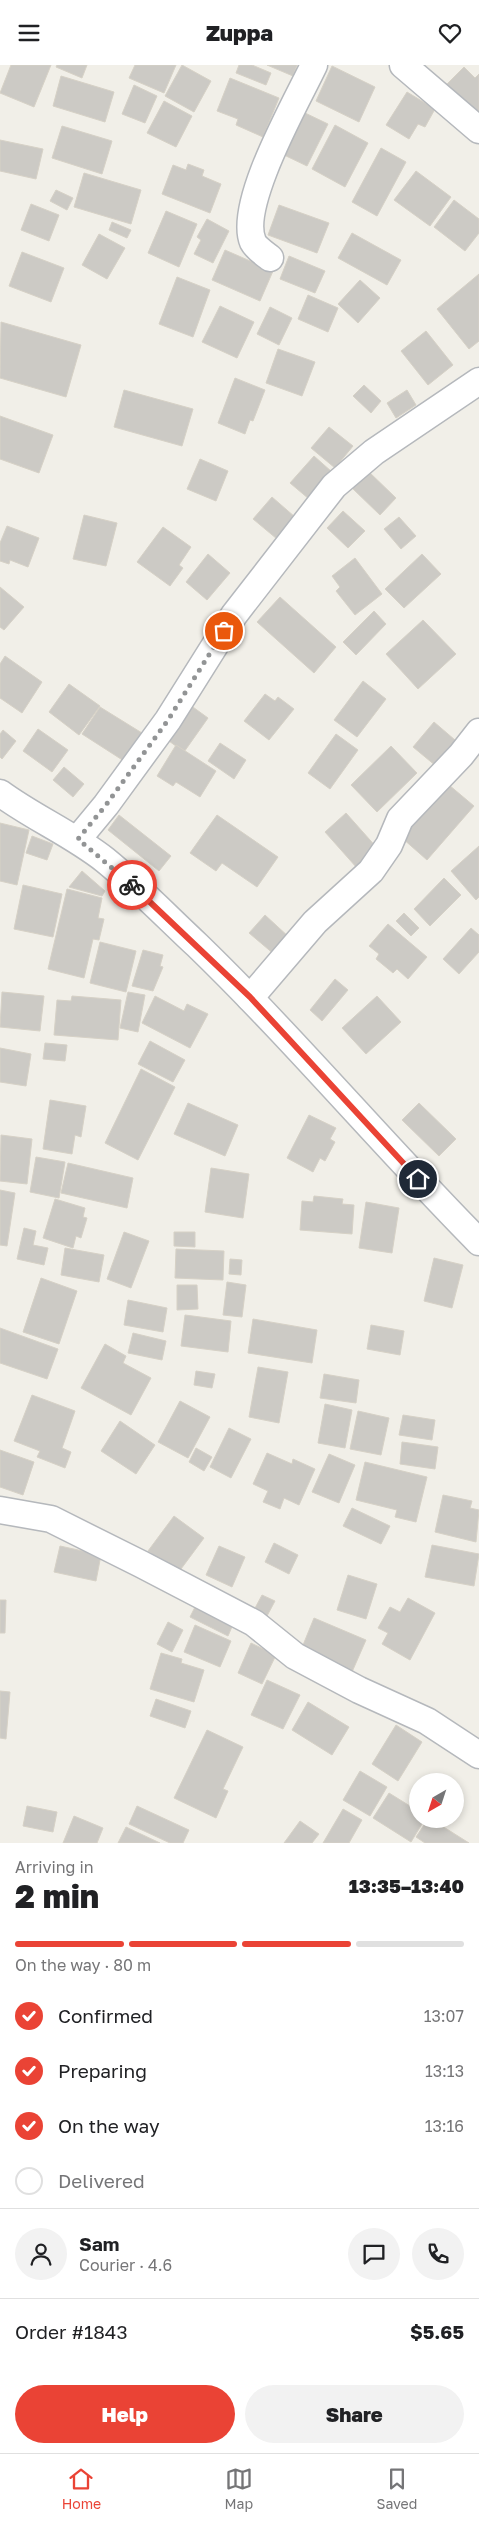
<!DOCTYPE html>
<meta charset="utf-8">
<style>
body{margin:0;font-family:"Golos Text",sans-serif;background:#f2f2f2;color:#202124;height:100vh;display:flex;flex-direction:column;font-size:19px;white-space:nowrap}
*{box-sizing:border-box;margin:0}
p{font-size:16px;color:#757577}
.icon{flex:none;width:28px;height:28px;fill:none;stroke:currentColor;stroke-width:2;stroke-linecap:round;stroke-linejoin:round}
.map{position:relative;height:1778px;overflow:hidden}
.drawer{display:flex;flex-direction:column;background:#fff;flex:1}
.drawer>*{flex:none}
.needle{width:32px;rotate:219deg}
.tools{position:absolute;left:409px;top:1708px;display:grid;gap:10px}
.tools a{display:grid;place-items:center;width:55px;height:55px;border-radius:50%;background:#fff;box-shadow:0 2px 8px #0003;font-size:25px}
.pin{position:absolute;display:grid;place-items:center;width:42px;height:42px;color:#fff;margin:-21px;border:2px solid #fff;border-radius:50%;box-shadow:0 1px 5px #0007}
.courier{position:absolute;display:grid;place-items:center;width:50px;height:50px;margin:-25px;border:4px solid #ea4335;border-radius:50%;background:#fff;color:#222;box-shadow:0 1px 6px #0007}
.head em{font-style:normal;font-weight:800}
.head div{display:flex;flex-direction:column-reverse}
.head{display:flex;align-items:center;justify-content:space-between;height:85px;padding:0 15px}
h1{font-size:32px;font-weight:800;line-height:38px}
.bar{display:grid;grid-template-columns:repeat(4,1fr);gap:8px 5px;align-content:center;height:60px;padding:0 15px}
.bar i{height:6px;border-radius:4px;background:#e0e0e0}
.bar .active{background:#ea4335}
.bar p{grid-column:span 4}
.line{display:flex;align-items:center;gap:12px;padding:0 15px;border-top:1px solid #e0e0e0}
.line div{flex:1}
.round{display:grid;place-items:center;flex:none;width:52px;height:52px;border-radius:26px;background:#f2f2f2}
ol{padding:0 15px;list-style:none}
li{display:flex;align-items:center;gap:15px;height:55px}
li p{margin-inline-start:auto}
li .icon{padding:5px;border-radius:50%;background:#ea4335;color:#fff;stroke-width:4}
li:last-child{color:#757577}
li i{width:28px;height:28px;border:2px solid #e0e0e0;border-radius:50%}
.primary-button{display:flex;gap:10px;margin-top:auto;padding:10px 15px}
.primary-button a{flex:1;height:58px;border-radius:30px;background:#ea4335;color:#fff;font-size:20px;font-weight:800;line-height:58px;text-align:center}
.primary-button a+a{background:#f2f2f2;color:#202124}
header{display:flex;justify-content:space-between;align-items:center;height:65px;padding:0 15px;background:#fff;font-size:22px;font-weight:800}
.tab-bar{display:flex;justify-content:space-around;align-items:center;height:70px;border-top:1px solid #e0e0e0;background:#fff;font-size:14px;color:#757577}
.tab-bar a{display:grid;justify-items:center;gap:2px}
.tab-bar .active{color:#ea4335}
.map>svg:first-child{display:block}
.building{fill:#cccac5;stroke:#d6d1c6}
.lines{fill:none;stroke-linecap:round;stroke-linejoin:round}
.minor-casing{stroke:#b5b8bc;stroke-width:29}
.minor{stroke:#fff;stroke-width:26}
.done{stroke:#929495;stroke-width:5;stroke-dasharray:0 9}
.route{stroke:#ea4335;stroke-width:6}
</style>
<header><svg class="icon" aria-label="menu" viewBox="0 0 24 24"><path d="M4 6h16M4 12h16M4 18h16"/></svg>Zuppa<svg class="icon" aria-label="heart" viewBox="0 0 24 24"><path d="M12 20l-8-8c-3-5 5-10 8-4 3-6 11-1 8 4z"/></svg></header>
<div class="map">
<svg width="479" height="1778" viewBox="0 0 479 1778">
<rect width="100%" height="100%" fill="#f1efe8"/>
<g class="building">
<polygon points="11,0 51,0 34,42 0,28"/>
<polygon points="57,0 87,0 82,13 56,2"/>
<polygon points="135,0 176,0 164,28 129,13"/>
<polygon points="182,0 211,16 194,47 165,31"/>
<polygon points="239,0 252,0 271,8 266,20 236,8"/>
<polygon points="267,0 297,0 293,11"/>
<polygon points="332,1 375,22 359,57 316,36"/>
<polygon points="464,2 475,13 479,9 479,53 442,24"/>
<polygon points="61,11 114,27 105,57 53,41"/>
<polygon points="230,13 279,33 263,72 236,60 238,54 217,46"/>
<polygon points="134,20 157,31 145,58 122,49"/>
<polygon points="407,27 435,44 425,62 418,59 409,74 386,60"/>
<polygon points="164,36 192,51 176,82 147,68"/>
<polygon points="303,47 328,59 307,101 282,89"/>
<polygon points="335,60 368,78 345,122 312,104"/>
<polygon points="62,61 112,76 102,109 52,93"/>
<polygon points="0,75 43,84 36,114 0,106"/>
<polygon points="381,83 406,97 377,151 352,137"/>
<polygon points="188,99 204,105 202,111 221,119 210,148 162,129 173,100 186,105"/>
<polygon points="416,106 451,132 430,161 394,135"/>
<polygon points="84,108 141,125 131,159 74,142"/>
<polygon points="56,125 73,133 67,145 50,136"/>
<polygon points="454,135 479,154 479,168 465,186 434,162"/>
<polygon points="31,139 59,150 49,176 21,165"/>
<polygon points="279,140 329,158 317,188 268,170"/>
<polygon points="166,146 197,159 179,202 148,188"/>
<polygon points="207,154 229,166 213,198 194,189 201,175 197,172"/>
<polygon points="112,157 131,165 127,173 109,165"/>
<polygon points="352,168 401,195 387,220 338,193"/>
<polygon points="99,169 125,183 107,214 82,200"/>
<polygon points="225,185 273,206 260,236 212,215"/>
<polygon points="22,187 64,203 51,237 9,221"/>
<polygon points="289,191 325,206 315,228 280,214"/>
<polygon points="479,209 479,276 469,284 437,244"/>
<polygon points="177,212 210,225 193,272 159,259"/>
<polygon points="360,215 380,233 358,258 338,239"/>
<polygon points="308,230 338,243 328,267 298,254"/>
<polygon points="220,241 254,257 237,293 202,277"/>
<polygon points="270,242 292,253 279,280 257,269"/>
<polygon points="1,257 81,280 66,332 0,313"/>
<polygon points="426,266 453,300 428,320 401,286"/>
<polygon points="278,284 315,297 302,331 266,318"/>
<polygon points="235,313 265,325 253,356 250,355 245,369 218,358"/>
<polygon points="364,320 381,336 371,348 353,331"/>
<polygon points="124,325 193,344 182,381 114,362"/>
<polygon points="407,325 416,340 396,353 387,338"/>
<polygon points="0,351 53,370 39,408 0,394"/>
<polygon points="329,362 353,381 335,403 311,383"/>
<polygon points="314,391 332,407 309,434 290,418"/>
<polygon points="200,394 228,406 216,436 187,424"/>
<polygon points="368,406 396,433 380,450 352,423"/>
<polygon points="272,432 295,452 277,474 253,454"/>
<polygon points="343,446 365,466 348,483 327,463"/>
<polygon points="84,450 117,458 106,501 73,494"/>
<polygon points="399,452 416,471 401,484 384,464"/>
<polygon points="7,461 39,473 28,502 10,495 9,499 0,496 0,478"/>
<polygon points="163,462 191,482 179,500 183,503 170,521 137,497"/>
<polygon points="208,489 230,508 207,535 186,517"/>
<polygon points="422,489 441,509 404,543 385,524"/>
<polygon points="355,493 382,529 355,550 336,526 340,522 332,511"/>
<polygon points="0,522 24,542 4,565 0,562"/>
<polygon points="280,532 336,582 314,608 257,557"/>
<polygon points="374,546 386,559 356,590 343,577"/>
<polygon points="423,555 456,589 418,624 386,589"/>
<polygon points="5,591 42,617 22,648 0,633 0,599"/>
<polygon points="363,616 386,634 357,672 334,655"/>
<polygon points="69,619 100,641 79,670 49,647"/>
<polygon points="265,629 275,636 278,632 294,644 269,675 244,656"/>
<polygon points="186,637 208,653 184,687 169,676 183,656 176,651"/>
<polygon points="100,642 142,668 124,696 82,669"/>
<polygon points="434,657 462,681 442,706 413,682"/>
<polygon points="38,664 68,685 52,707 23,686"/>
<polygon points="3,665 16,676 2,694 0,692 0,669"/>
<polygon points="336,669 358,685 330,724 308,708"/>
<polygon points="220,678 246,695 234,714 208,696"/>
<polygon points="176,680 216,706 200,732 176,717 173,721 157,711"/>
<polygon points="391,681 417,708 377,747 351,720"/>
<polygon points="64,702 84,719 73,732 53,715"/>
<polygon points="449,720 474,741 427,795 402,773 413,760 408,755"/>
<polygon points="346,748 378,784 357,803 325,767"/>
<polygon points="119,750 171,791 159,806 108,765"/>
<polygon points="217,750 278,792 257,822 222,798 216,806 190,788"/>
<polygon points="0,758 29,765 17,820 0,816"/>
<polygon points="32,771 53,779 47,795 26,788"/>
<polygon points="479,781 479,832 476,835 451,806"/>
<polygon points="82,806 105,826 102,831 69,822"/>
<polygon points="444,813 461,830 430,861 414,844"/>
<polygon points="23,820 62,829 53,872 14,864"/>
<polygon points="67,824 102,833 98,853 104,854 99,875 93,874 84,913 48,904"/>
<polygon points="404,848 419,863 411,871 396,856"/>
<polygon points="265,850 290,873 275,890 249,868"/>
<polygon points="388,859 427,892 408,914 397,904 393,908 376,894 379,889 369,881"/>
<polygon points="471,863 479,870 479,887 459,909 443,894"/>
<polygon points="100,877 136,886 126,927 90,918"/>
<polygon points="143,885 163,890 160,901 163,902 153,926 132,921"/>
<polygon points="335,914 348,925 322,956 310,945"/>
<polygon points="2,927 44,931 40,966 0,962"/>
<polygon points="128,927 145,930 138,967 120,963"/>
<polygon points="72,931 121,935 118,975 54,970 57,935 71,936"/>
<polygon points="155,931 184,946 187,939 208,949 190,983 142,958"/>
<polygon points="377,931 401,957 366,989 342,963"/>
<polygon points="150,976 185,995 173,1017 138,999"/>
<polygon points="45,978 67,980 65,996 43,994"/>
<polygon points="0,983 31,989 26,1021 0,1017"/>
<polygon points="141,1004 175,1022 138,1095 105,1078"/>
<polygon points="50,1035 86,1041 81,1072 75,1070 72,1089 43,1084"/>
<polygon points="188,1038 238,1060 225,1091 174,1069"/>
<polygon points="419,1038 456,1074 439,1091 402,1055"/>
<polygon points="309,1050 336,1063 330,1074 335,1077 325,1096 320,1093 313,1107 287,1093"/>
<polygon points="1,1070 32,1074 27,1119 0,1116"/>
<polygon points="36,1092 65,1097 59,1133 30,1127"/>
<polygon points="68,1098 133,1113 127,1143 61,1128"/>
<polygon points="211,1103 249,1109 243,1153 205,1147"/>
<polygon points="0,1125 15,1128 7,1181 0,1180"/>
<polygon points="314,1131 343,1134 342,1139 354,1140 352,1169 300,1165 302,1136 313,1137"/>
<polygon points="55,1134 85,1143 83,1152 87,1153 81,1173 76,1171 73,1183 43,1173"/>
<polygon points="366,1137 399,1143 392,1188 359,1183"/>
<polygon points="24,1163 36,1166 33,1180 48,1183 44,1200 17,1194"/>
<polygon points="124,1167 149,1176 131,1223 107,1214"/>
<polygon points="174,1167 195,1167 195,1182 174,1181"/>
<polygon points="65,1183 104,1190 99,1217 61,1210"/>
<polygon points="176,1184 224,1186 223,1215 175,1213"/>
<polygon points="434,1193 463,1200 452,1243 424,1236"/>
<polygon points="230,1194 242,1195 241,1210 229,1209"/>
<polygon points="41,1213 77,1226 59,1279 23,1267"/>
<polygon points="227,1217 246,1220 242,1252 223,1250"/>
<polygon points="177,1220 197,1220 198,1244 177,1245"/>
<polygon points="128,1235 167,1243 163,1267 124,1260"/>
<polygon points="185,1250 231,1256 228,1287 181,1281"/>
<polygon points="253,1254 317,1265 312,1298 248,1288"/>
<polygon points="371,1260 404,1266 400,1290 367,1284"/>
<polygon points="0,1263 58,1284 47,1314 0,1298"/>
<polygon points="133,1268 166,1276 162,1295 128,1288"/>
<polygon points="105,1279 126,1291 123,1298 151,1313 131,1350 81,1323"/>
<polygon points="258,1302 288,1307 279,1358 249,1352"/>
<polygon points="196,1306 215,1309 212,1323 194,1320"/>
<polygon points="324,1309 359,1315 356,1338 320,1333"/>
<polygon points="32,1330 75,1346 62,1383 71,1387 65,1403 37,1392 40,1386 14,1376"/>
<polygon points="180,1336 210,1352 188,1393 158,1377"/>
<polygon points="325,1339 352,1345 345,1383 318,1378"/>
<polygon points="358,1346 389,1353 381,1390 350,1384"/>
<polygon points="403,1350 435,1355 432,1375 399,1370"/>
<polygon points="120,1356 155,1380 136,1409 101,1386"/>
<polygon points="229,1363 251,1374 231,1413 210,1402"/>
<polygon points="402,1377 438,1382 435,1404 400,1399"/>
<polygon points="196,1383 212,1392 204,1406 189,1397"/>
<polygon points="0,1385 34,1397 23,1430 0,1422"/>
<polygon points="267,1388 292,1399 293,1394 315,1404 299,1440 284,1433 280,1444 263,1437 268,1426 253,1419"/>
<polygon points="329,1389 355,1400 339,1438 312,1427"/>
<polygon points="365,1397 427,1412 416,1457 395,1452 397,1445 356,1435"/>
<polygon points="443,1430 472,1436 470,1443 479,1445 476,1477 435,1467"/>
<polygon points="352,1443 390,1461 381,1479 343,1461"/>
<polygon points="174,1451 204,1473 178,1508 148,1486"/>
<polygon points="274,1478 298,1490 289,1509 265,1497"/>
<polygon points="432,1480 479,1489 474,1521 425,1512"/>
<polygon points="60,1481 101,1490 96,1516 54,1507"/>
<polygon points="219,1481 245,1492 232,1522 206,1510"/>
<polygon points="348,1510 377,1519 366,1554 337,1545"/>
<polygon points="262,1530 275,1536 267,1551 254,1545"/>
<polygon points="408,1533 435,1548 410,1595 382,1579 388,1568 378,1563 390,1542 400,1547"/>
<polygon points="0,1535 6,1535 5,1568 0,1568"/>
<polygon points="197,1538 234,1557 228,1571 190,1552"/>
<polygon points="314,1553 366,1575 352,1607 301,1585"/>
<polygon points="168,1557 183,1565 172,1587 157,1579"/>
<polygon points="195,1560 231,1576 220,1602 184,1587"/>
<polygon points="251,1578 276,1590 262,1619 238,1608"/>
<polygon points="161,1588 182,1594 181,1598 204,1605 194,1637 150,1624"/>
<polygon points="267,1615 300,1630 283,1664 251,1650"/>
<polygon points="0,1626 10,1627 6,1674 0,1673"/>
<polygon points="156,1634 191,1646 185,1663 150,1651"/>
<polygon points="308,1637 349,1662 332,1690 292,1665"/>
<polygon points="396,1660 422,1677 398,1716 372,1699"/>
<polygon points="207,1665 243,1682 223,1724 228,1726 216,1753 174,1733"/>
<polygon points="360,1706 387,1722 370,1751 343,1735"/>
<polygon points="389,1728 418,1746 418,1754 425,1754 411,1777 373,1753"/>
<polygon points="27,1741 57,1747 53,1767 23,1761"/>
<polygon points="137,1741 189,1765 183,1778 170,1778 129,1759"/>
<polygon points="343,1744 362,1755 349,1778 323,1778"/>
<polygon points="74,1751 103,1763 97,1778 63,1778"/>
<polygon points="428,1754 431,1754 469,1778 425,1778 416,1772"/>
<polygon points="300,1756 319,1769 312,1778 284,1778"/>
<polygon points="126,1762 160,1778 118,1778"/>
</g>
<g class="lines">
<defs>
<g id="minor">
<polyline points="403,0 479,65"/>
<path d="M270 193C265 189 256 183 253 177 237 140 297 36 314 0"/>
<path d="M0 728C34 753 72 769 105 795 137 821 167 852 197 880 295 975 383 1080 479 1177"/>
<polyline points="77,775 106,740 168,655 234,550 334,421 374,387 479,316"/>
<polyline points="250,933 315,857 371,806 389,780 400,754 461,690 479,667"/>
<polyline points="0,1445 51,1454 141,1499 254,1558 295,1591 359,1625 427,1656 479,1690"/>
</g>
</defs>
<use href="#minor" class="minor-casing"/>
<use href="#minor" class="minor"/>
</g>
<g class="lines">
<polyline class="done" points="132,820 78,774 106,740 168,655 224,566"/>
<polyline class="route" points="132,820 250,932 418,1114"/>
</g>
</svg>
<div class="tools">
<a><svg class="needle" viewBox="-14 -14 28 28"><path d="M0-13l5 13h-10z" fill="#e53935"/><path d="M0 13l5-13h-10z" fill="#757577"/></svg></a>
</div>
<div class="pin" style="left:224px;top:566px;background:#ea580c"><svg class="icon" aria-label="bag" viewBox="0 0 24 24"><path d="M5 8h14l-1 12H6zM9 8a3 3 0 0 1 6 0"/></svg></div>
<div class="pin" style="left:418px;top:1114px;background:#1f2937"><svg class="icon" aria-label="home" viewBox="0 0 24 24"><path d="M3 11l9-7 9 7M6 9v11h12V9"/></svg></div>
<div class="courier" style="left:132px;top:820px"><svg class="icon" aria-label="bike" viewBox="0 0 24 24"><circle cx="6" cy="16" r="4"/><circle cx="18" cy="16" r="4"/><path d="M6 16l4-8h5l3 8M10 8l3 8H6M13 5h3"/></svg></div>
</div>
<section class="drawer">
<div class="head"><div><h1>2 min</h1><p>Arriving in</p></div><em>13:35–13:40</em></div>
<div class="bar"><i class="active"></i><i class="active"></i><i class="active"></i><i></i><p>On the way · 80 m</p></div>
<ol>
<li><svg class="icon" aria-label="check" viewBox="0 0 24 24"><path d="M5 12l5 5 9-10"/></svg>Confirmed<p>13:07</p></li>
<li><svg class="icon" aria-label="check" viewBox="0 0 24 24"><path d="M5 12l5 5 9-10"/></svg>Preparing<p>13:13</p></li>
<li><svg class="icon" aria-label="check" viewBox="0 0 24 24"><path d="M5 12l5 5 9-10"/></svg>On the way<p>13:16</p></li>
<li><i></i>Delivered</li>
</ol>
<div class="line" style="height:90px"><a class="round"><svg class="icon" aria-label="person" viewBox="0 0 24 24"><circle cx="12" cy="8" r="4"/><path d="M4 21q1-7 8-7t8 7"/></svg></a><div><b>Sam</b><p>Courier · 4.6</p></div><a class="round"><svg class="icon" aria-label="chat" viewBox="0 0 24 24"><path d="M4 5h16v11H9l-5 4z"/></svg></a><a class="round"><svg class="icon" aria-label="phone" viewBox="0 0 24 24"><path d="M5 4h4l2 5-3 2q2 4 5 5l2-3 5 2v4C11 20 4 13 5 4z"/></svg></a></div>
<div class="line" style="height:65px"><div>Order #1843</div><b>$5.65</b></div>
<div class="primary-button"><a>Help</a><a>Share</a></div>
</section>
<nav class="tab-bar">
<a class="active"><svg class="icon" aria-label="home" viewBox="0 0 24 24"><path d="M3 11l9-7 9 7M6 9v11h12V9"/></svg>Home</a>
<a><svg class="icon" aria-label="map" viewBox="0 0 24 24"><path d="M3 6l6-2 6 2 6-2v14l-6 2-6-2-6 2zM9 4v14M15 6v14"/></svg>Map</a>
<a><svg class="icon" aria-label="saved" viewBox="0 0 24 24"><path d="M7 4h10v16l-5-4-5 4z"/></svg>Saved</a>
</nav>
